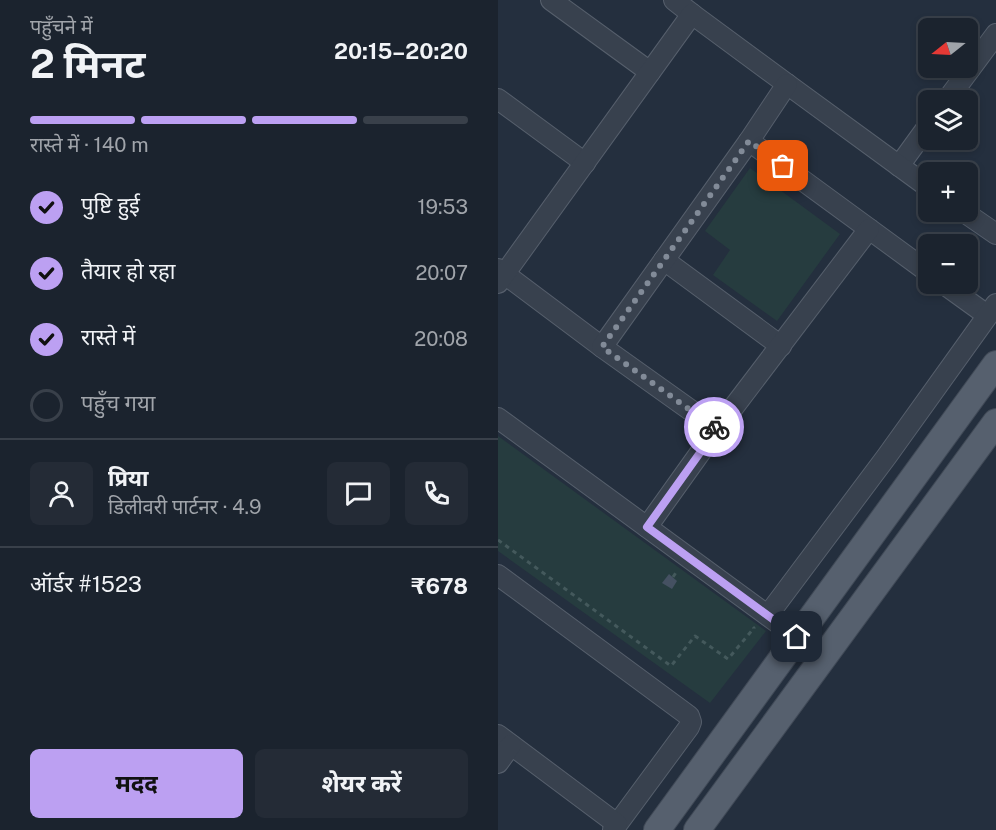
<!DOCTYPE html>
<html lang="hi">
<meta charset="utf-8">
<style>
body{margin:0;font-family:"Public Sans","Noto Sans Devanagari",sans-serif;background:#242b36;color:#f1f3f6;height:100vh;display:flex;flex-direction:column;font-size:22px;white-space:nowrap}
*{box-sizing:border-box;margin:0}
p{font-size:20px;color:#a0a4aa}
.icon{flex:none;width:33px;height:33px;fill:none;stroke:currentColor;stroke-width:2;stroke-linecap:round;stroke-linejoin:round}
.map{position:relative;flex:1;overflow:hidden}
.side{display:flex;flex-direction:column;background:#1b232e;width:498px}
.side>*{flex:none}
.needle{width:39px;rotate:252deg}
.buttons{position:absolute;left:420px;top:18px;display:grid;gap:12px}
.buttons a{display:grid;place-items:center;width:60px;height:60px;border-radius:9px;background:#1b232e;box-shadow:0 3px 9px #0003,0 0 0 2px #39404a;font-size:30px}
.pin{position:absolute;display:grid;place-items:center;width:51px;height:51px;color:#fff;margin:-26px;border-radius:12px;box-shadow:0 3px 9px #0006}
.courier{position:absolute;display:grid;place-items:center;width:60px;height:60px;margin:-30px;border:4px solid #bca0f2;border-radius:50%;background:#fff;color:#222;box-shadow:0 2px 8px #0007}
.headline em{font-style:normal;font-weight:700}
.headline div{display:flex;flex-direction:column-reverse}
.headline{display:flex;align-items:center;justify-content:space-between;height:102px;padding:0 30px}
h1{font-size:39px;font-weight:700;line-height:45px}
.bar{display:grid;grid-template-columns:repeat(4,1fr);gap:9px 6px;align-content:center;height:72px;padding:0 30px}
.bar i{height:8px;border-radius:4px;background:#39404a}
.bar .current{background:#bca0f2}
.bar p{grid-column:span 4}
.line{display:flex;align-items:center;gap:15px;padding:0 30px;border-top:2px solid #39404a}
.line div{flex:1}
.round{display:grid;place-items:center;flex:none;width:63px;height:63px;border-radius:9px;background:#242b36}
ol{padding:0 30px;list-style:none}
li{display:flex;align-items:center;gap:18px;height:66px}
li p{margin-inline-start:auto}
li .icon{padding:6px;border-radius:50%;background:#bca0f2;color:#111;stroke-width:4}
li:last-child{color:#a0a4aa}
li i{width:33px;height:33px;border:3px solid #39404a;border-radius:50%}
.action{display:flex;gap:12px;margin-top:auto;padding:12px 30px}
.action a{flex:1;height:69px;border-radius:9px;background:#bca0f2;color:#111;font-size:24px;font-weight:700;line-height:69px;text-align:center}
.action a+a{background:#242b36;color:#f1f3f6}
main{display:flex;flex:1;min-height:0}
.map>svg:first-child{display:block}
.green{fill:#263c3f}
.building{fill:#455162}
.lines{fill:none;stroke-linecap:round;stroke-linejoin:round}
.minor-casing{stroke:#565f6c;stroke-width:22}
.major-casing{stroke:#414a57;stroke-width:28}
.path{stroke:#44595c;stroke-width:3;stroke-dasharray:4.5 4.5;stroke-linecap:butt}
.minor{stroke:#38414e;stroke-width:20}
.major{stroke:#56606e;stroke-width:26}
.done{stroke:#828b98;stroke-width:6;stroke-dasharray:0 10.8}
.route{stroke:#bca0f2;stroke-width:8}
</style>
<main>
<section class="side">
<div class="headline"><div><h1>2 मिनट</h1><p>पहुँचने में</p></div><em>20:15–20:20</em></div>
<div class="bar"><i class="current"></i><i class="current"></i><i class="current"></i><i></i><p>रास्ते में · 140 m</p></div>
<ol>
<li><svg class="icon" aria-label="check" viewBox="0 0 24 24"><path d="M5 12l5 5 9-10"/></svg>पुष्टि हुई<p>19:53</p></li>
<li><svg class="icon" aria-label="check" viewBox="0 0 24 24"><path d="M5 12l5 5 9-10"/></svg>तैयार हो रहा<p>20:07</p></li>
<li><svg class="icon" aria-label="check" viewBox="0 0 24 24"><path d="M5 12l5 5 9-10"/></svg>रास्ते में<p>20:08</p></li>
<li><i></i>पहुँच गया</li>
</ol>
<div class="line" style="height:108px"><a class="round"><svg class="icon" aria-label="person" viewBox="0 0 24 24"><circle cx="12" cy="8" r="4"/><path d="M4 21q1-7 8-7t8 7"/></svg></a><div><b>प्रिया</b><p>डिलीवरी पार्टनर · 4.9</p></div><a class="round"><svg class="icon" aria-label="chat" viewBox="0 0 24 24"><path d="M4 5h16v11H9l-5 4z"/></svg></a><a class="round"><svg class="icon" aria-label="phone" viewBox="0 0 24 24"><path d="M5 4h4l2 5-3 2q2 4 5 5l2-3 5 2v4C11 20 4 13 5 4z"/></svg></a></div>
<div class="line" style="height:78px"><div>ऑर्डर #1523</div><b>₹678</b></div>
<div class="action"><a>मदद</a><a>शेयर करें</a></div>
</section>
<div class="map">
<svg width="498" height="830" viewBox="0 0 498 830">
<rect width="100%" height="100%" fill="#242f3e"/>
<g class="green">
<polygon points="252,168 342,234 279,321 215,275 232,250 207,231"/>
<polygon points="0,436 268,631 212,703 0,551"/>
</g>
<polygon class="building" points="171,574 179,581 174,589 164,583"/>
<g class="lines">
<defs>
<g id="minor">
<polyline points="53,0 152,72"/>
<polyline points="176,0 194,14"/>
<polyline points="0,99 87,163"/>
<polyline points="449,100 498,34"/>
<polyline points="251,141 430,272"/>
<polyline points="401,166 430,126"/>
<polyline points="466,212 498,234"/>
<polyline points="166,260 283,346"/>
<polyline points="0,269 104,347 219,429 149,527"/>
<polyline points="0,283 194,14 289,84 430,187"/>
<polyline points="446,284 489,315"/>
<polyline points="104,347 251,141 289,84"/>
<polyline points="0,418 299,637"/>
<polyline points="219,429 371,229"/>
<polyline points="0,575 191,716 193,722 191,727 115,830"/>
<polyline points="270,615 389,456 498,304"/>
<polyline points="0,735 119,824"/>
<polyline points="0,763 13,745"/>
</g>
<g id="major">
<polyline points="159,830 498,364"/>
<polyline points="199,830 498,422"/>
</g>
</defs>
<use href="#minor" class="minor-casing"/>
<use href="#major" class="major-casing"/>
<g class="path">
<polyline points="0,540 173,666 197,636 230,659 256,628 255,627"/>
<polyline points="175,577 179,571"/>
</g>
<use href="#minor" class="minor"/>
<use href="#major" class="major"/>
</g>
<g class="lines">
<polyline class="done" points="216,427 104,347 251,141 285,166"/>
<polyline class="route" points="216,427 219,429 149,527 299,637"/>
</g>
</svg>
<div class="buttons">
<a><svg class="needle" viewBox="-14 -14 28 28"><path d="M0-13l5 13h-10z" fill="#e53935"/><path d="M0 13l5-13h-10z" fill="#a0a4aa"/></svg></a>
<a><svg class="icon" aria-label="layers" viewBox="0 0 24 24"><path d="M12 4l9 5-9 5-9-5zM3 14l9 5 9-5"/></svg></a>
<a>+</a>
<a>−</a>
</div>
<div class="pin" style="left:285px;top:166px;background:#ea580c"><svg class="icon" aria-label="bag" viewBox="0 0 24 24"><path d="M5 8h14l-1 12H6zM9 8a3 3 0 0 1 6 0"/></svg></div>
<div class="pin" style="left:299px;top:637px;background:#1f2937"><svg class="icon" aria-label="home" viewBox="0 0 24 24"><path d="M3 11l9-7 9 7M6 9v11h12V9"/></svg></div>
<div class="courier" style="left:216px;top:427px"><svg class="icon" aria-label="bike" viewBox="0 0 24 24"><circle cx="6" cy="16" r="4"/><circle cx="18" cy="16" r="4"/><path d="M6 16l4-8h5l3 8M10 8l3 8H6M13 5h3"/></svg></div>
</div>
</main>
